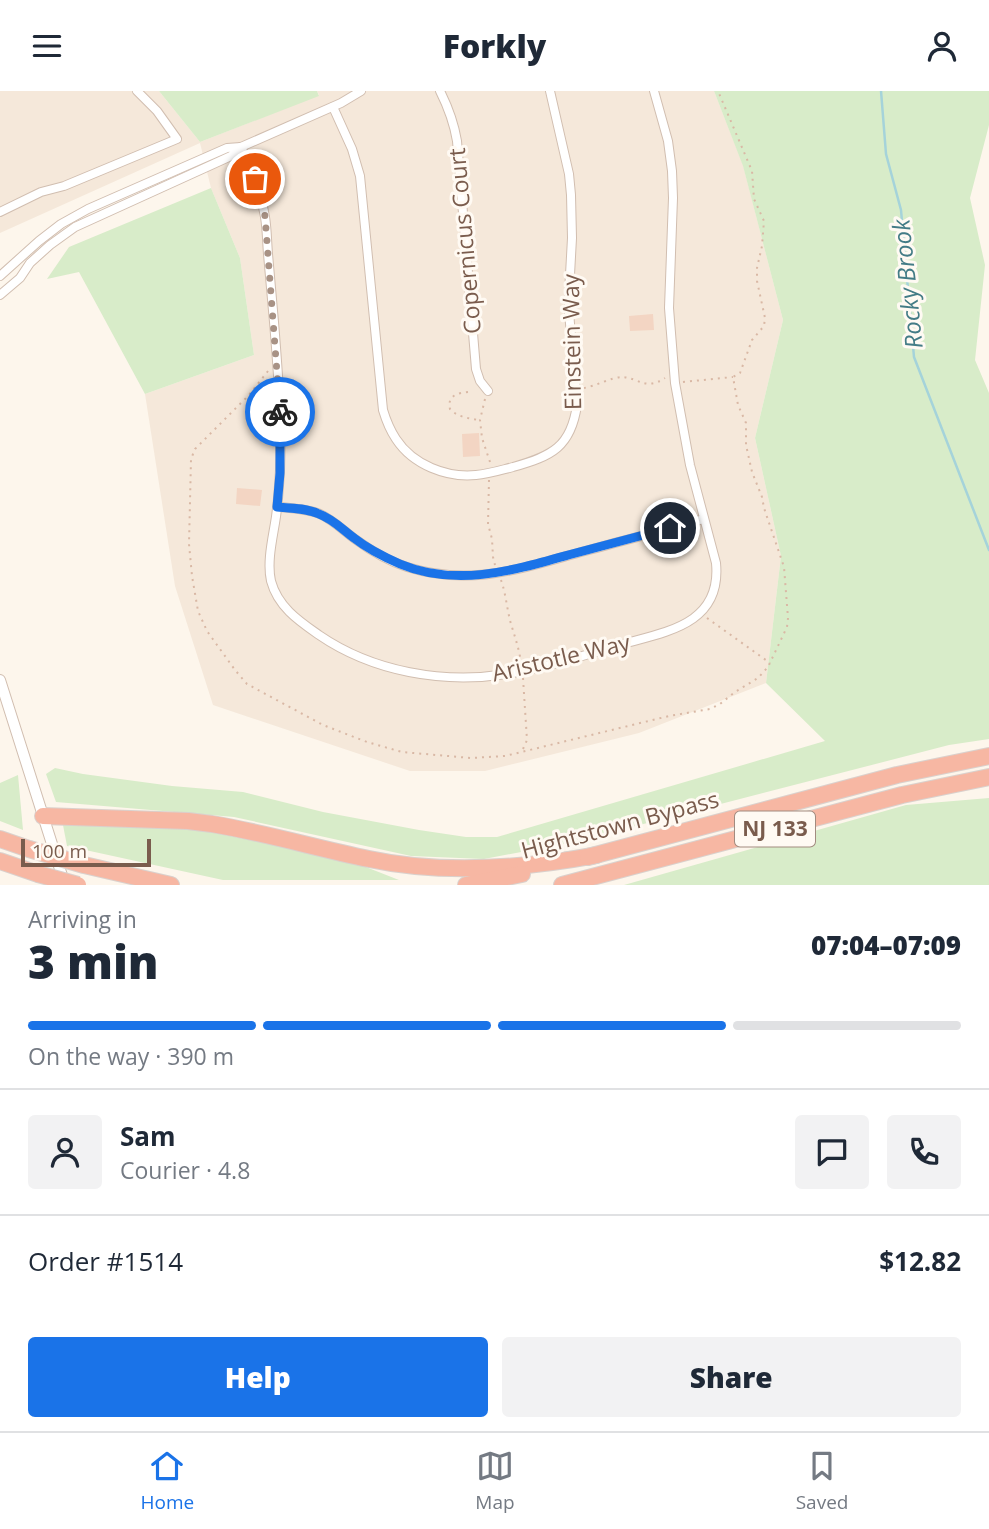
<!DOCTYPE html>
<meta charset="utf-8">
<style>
body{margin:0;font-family:"Open Sans",sans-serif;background:#f2f2f3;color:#1f2937;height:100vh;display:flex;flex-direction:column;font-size:26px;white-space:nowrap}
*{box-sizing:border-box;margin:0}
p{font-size:23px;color:#747a83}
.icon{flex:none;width:38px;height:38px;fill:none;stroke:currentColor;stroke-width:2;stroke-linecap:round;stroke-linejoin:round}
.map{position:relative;height:794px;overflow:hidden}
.drawer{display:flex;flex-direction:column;background:#fff;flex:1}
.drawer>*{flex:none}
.scale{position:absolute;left:21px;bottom:18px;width:130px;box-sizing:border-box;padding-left:7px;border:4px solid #7a5c4d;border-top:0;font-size:19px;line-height:24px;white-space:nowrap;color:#7a5c4d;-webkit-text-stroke:5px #fffaf3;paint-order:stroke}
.pin{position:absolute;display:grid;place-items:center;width:60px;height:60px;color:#fff;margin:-30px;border:4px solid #fff;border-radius:50%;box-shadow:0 2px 7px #0007}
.courier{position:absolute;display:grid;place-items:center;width:70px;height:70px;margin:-35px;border:5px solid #1a73e8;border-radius:50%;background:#fff;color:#222;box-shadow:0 2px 9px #0007}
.head em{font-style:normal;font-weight:800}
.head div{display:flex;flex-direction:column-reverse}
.head{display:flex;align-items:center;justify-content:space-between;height:119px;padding:0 28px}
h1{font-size:46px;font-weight:800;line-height:52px}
.bar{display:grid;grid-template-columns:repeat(4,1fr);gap:10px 7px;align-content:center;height:84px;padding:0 28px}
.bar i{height:9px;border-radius:5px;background:#e0e1e3}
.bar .active{background:#1a73e8}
.bar p{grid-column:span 4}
.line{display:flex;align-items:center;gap:18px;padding:0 28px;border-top:2px solid #e0e1e3}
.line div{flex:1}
.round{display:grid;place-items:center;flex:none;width:74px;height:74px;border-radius:7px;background:#f2f2f3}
.primary-button{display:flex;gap:14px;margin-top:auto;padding:14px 28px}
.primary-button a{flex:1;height:80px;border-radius:7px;background:#1a73e8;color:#fff;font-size:28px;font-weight:800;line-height:80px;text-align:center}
.primary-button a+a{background:#f2f2f3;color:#1f2937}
header{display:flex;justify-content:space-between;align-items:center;height:91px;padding:0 28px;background:#fff;font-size:32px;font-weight:800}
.menu{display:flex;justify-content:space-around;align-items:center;height:98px;border-top:2px solid #e0e1e3;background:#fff;font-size:19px;color:#747a83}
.menu a{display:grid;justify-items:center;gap:4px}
.menu .active{color:#1a73e8}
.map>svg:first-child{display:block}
.residential{fill:#f5e8da}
.green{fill:#d8ecc9}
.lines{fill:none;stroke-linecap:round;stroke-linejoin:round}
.stream{stroke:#a5d3da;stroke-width:2.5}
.building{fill:#f3d5c3}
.minor-casing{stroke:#d1beb0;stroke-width:10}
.tertiary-casing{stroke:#d1beb0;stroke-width:12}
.motorway-casing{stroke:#dad1cd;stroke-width:18}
.path{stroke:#d9b8a5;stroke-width:2;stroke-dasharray:2 5;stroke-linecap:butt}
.minor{stroke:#fff;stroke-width:8}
.tertiary{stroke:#fff;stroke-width:10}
.motorway{stroke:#f7b7a3;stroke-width:16}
.motorway-bridge-casing{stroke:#dad1cd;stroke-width:18;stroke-linecap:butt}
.motorway-bridge{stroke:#f7b7a3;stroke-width:16}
.done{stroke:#a89285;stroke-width:7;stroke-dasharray:0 12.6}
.route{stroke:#1a73e8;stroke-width:9}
.labels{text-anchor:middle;stroke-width:6;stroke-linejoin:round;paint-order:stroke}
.shield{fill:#fffaf3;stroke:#a28b7f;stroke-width:2}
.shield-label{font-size:21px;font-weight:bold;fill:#7a5c4d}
.street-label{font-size:23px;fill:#7a5c4d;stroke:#fffaf3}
.water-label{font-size:24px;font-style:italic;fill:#437c86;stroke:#fffaf3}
</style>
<header><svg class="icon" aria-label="menu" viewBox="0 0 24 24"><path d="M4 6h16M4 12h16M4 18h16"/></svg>Forkly<svg class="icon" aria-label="person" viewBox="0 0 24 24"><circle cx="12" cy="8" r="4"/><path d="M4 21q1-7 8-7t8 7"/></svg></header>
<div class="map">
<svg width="989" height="794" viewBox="0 0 989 794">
<rect width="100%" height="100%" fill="#fdf6ec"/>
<polygon class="residential" points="0,0 159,0 200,51 319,4 317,0 714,0 743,74 783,229 755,347 781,465 766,592 639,642 485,680 410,680 213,614 175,495 145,303 254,264 240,167 211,97 200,52 0,142"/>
<g class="green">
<polygon points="159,0 317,0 319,5 200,51"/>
<polygon points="714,0 989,0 989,34 970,107 985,174 975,269 989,302 989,648 949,654 574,751 484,768 411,765 234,726 56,711 46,683 55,677 83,683 172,695 243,701 323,721 419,739 466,746 497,746 825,650 766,592 781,465 755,347 783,229 743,75"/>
<polygon points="211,97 240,167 254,264 145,303 79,181 47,188 69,156"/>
<polygon points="18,684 23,739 0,730 0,692"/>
<polygon points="989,707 989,794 624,794 906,714"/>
<polygon points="63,734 196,738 348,769 399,789 223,789 67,755"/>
</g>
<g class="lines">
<polyline class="stream" points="881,0 886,63 901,119 914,266 989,459"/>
</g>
<g class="building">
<polygon points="653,223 654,239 630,240 629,225"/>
<polygon points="479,342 480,365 463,366 462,343"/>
<polygon points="237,397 262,399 260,415 236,413"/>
</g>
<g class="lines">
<defs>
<g id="minor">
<path d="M440 0C448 16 454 32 457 50L476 278 480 290 488 300"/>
<path d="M333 16 352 58 360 85 383 319C386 329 390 339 396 348 413 374 447 387 476 384 489 383 501 379 513 376 552 365 571 356 577 314L569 221V202L572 147 571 104 569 83 550 0"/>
<path d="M241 56C251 78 261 101 265 126 267 138 267 151 268 163 270 186 272 208 274 231 278 281 282 330 280 379 279 397 278 415 275 432 272 450 267 472 271 490 278 516 299 530 319 544 373 581 443 593 507 583 545 577 582 565 619 554 665 541 722 534 716 472L690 374 675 292 669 217 673 107 672 80 668 50 654 0"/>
<polyline points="0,121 41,101 64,95 177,48 157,20 137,0"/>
<polyline points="0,185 39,150 61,133 88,118 227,57 241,56"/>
<polyline points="0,204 20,187 30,172 50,154 75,136 231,65 241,56 341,12 361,0"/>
<path d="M277 416C291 417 307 418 320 423 333 429 343 439 355 448 370 459 388 470 407 476 472 496 522 477 585 460 625 449 665 439 704 428"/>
</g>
<polyline id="tertiary" points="0,589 65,794"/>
<g id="motorway">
<path d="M43 725 188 730 212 733C265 742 316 757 369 768 444 784 522 778 597 764"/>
<polyline points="0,748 29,758"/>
<polyline points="588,766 897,684 989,665"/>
<polyline points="0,770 38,783"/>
<polyline points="84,774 171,794"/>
<polyline points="466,794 522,783"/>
<polyline points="562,794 902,704 989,686"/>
</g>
</defs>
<use href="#minor" class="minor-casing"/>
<use href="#tertiary" class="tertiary-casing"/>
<use href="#motorway" class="motorway-casing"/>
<g class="path">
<polyline points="268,280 249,304 195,358 191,368 189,453 192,485 198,520 207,540 235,579 247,593 323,634 367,651 402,661 471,667 505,665 669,625 710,618 720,613 735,601 758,587 768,576 787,536 788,527 784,476 764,417 762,406 752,381 746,354 746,332 738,314 733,286 740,282 752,249 764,235 765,227 757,190 757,177 762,155 764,130 754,108 752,80 718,0"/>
<polyline points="683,291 733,286"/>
<path d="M584 297C596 295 612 286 622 286 640 287 645 300 665 287"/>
<path d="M468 301C457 302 447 305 450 318 457 326 468 327 478 329"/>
<polyline points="485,308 480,329 482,347 491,374"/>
<polyline points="489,389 488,433 492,448 493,466 495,474"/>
<path d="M501 489C506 503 507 519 511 533 515 546 519 558 521 571"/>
<polyline points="707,527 770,572"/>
<polyline points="523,587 527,649 523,658"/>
</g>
<use href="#minor" class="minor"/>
<use href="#tertiary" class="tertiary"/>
<use href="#motorway" class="motorway"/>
<defs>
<g id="motorway-bridge">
<polyline points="29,758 84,774"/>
<polyline points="38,783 78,794"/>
</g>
</defs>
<use href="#motorway-bridge" class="motorway-bridge-casing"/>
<use href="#motorway-bridge" class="motorway-bridge"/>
</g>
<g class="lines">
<polyline class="done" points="255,88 265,125 280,321"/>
<path class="route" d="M280 321V382L277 416C291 417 306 417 319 423 333 428 343 439 354 447 368 458 384 466 400 473 457 497 515 479 572 463 605 454 637 446 670 437"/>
</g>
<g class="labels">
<rect class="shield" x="735" y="720.5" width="80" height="35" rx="5"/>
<g class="shield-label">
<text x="775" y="745">NJ 133</text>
</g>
<g class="street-label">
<text transform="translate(465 150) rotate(-95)" y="8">Copernicus Court</text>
<text transform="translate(572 251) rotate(-91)" y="8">Einstein Way</text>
<text transform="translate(561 567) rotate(-13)" y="8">Aristotle Way</text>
<text transform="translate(620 734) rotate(-15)" y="8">Hightstown Bypass</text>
</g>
<g class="water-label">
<text transform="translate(908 193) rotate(-96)" y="8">Rocky Brook</text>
</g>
</g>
</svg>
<div class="scale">100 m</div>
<div class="pin" style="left:255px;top:88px;background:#ea580c"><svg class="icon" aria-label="bag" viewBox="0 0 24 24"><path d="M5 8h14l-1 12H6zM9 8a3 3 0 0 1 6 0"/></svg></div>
<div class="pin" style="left:670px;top:437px;background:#1f2937"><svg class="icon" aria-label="home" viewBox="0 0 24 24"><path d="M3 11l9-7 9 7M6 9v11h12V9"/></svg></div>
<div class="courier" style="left:280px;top:321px"><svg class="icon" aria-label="bike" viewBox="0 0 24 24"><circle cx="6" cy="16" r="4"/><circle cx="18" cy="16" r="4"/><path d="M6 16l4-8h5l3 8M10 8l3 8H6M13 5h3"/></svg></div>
</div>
<section class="drawer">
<div class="head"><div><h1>3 min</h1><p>Arriving in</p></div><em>07:04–07:09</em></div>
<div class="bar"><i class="active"></i><i class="active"></i><i class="active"></i><i></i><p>On the way · 390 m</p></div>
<div class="line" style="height:126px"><a class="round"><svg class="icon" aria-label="person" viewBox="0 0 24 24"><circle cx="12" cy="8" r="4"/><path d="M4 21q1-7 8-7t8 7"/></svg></a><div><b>Sam</b><p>Courier · 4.8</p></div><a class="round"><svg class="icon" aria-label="chat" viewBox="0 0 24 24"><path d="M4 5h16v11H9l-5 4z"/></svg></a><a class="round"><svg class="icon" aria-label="phone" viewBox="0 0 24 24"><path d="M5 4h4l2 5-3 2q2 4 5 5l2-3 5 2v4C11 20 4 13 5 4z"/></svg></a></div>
<div class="line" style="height:91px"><div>Order #1514</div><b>$12.82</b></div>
<div class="primary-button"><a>Help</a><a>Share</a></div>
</section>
<nav class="menu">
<a class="active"><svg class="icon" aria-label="home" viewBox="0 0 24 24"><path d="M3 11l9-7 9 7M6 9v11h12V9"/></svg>Home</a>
<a><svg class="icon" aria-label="map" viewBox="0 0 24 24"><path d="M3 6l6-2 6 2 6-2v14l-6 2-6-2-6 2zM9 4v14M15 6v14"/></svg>Map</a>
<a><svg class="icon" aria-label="saved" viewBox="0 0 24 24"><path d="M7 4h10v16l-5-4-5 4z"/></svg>Saved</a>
</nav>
